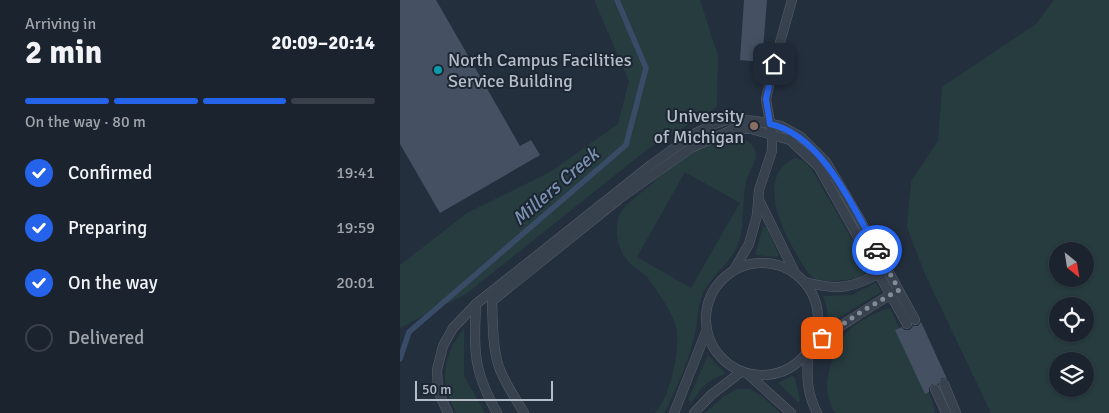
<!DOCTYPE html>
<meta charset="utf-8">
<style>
body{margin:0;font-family:Signika,sans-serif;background:#242b36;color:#f1f3f6;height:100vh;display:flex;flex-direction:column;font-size:19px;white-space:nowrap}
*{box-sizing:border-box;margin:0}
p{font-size:16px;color:#a0a4aa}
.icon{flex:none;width:28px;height:28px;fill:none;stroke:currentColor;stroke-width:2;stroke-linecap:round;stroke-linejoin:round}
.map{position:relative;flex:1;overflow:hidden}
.drawer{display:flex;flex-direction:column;background:#1b232e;width:400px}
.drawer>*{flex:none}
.needle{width:32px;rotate:150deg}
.controls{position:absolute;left:649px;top:242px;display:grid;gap:10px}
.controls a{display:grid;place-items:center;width:45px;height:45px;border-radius:50%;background:#1b232e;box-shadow:0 1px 4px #0004,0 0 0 1px #39404a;font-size:25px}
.scale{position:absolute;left:15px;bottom:12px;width:138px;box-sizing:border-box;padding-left:5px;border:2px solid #b4bcc9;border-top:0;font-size:14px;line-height:18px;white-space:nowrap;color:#b4bcc9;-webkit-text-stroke:4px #1d2633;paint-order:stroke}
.pin{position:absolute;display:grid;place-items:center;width:42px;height:42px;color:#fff;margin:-21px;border-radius:10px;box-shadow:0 2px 8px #0006}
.courier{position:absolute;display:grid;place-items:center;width:50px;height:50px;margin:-25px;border:4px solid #2563eb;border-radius:50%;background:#fff;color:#222;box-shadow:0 1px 6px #0007}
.head em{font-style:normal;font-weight:800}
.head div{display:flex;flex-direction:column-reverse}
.head{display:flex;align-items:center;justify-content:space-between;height:85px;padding:0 25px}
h1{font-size:32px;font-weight:800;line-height:38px}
.bar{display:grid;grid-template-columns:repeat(4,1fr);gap:8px 5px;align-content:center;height:60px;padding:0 25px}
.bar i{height:6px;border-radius:4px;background:#39404a}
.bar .on{background:#2563eb}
.bar p{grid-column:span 4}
ol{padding:0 25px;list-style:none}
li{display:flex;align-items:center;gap:15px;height:55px}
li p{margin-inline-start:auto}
li .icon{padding:5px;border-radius:50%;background:#2563eb;color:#fff;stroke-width:4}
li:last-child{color:#a0a4aa}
li i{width:28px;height:28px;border:2px solid #39404a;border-radius:50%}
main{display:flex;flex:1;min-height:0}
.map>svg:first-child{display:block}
.green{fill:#263c3f;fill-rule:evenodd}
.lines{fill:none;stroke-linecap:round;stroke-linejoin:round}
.stream{stroke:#394c67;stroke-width:5.5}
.building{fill:#455162}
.lane-casing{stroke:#565f6c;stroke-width:10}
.lane{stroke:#38414e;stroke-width:9}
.done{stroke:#828b98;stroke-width:5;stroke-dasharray:0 9}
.route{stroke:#2563eb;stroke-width:6}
.culture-dot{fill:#0f9aa8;stroke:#1d2633;stroke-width:2}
.education-dot{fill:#8d6e63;stroke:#1d2633;stroke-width:2}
.labels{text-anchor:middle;stroke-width:4;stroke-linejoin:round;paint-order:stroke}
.poi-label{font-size:18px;fill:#b4bcc9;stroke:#1d2633;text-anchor:start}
.water-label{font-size:19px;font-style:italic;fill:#7c92b1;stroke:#1d2633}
</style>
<main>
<section class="drawer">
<div class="head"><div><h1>2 min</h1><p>Arriving in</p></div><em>20:09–20:14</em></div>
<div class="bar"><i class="on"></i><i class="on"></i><i class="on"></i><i></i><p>On the way · 80 m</p></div>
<ol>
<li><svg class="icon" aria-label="check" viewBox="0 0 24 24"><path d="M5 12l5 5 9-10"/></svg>Confirmed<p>19:41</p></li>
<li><svg class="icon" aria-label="check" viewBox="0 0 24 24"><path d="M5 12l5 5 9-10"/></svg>Preparing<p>19:59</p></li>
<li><svg class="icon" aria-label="check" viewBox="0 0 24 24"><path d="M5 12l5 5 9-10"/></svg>On the way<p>20:01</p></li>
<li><i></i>Delivered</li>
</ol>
</section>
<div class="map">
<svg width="709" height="413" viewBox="0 0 709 413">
<rect width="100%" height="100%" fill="#242f3e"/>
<g class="green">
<polygon points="194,0 300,0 318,56 317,107 248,149 66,294 0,328 0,265 67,213 150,172 218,124 229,81"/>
<path d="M654 0H709V413H591L524 272 507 227 511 181 538 141 542 87 636 24ZM658 251H685V279H658ZM658 306H685V334H658ZM658 361H685V389H658Z"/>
<path d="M337 138C345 140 352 142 355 150 359 161 348 171 346 182 341 204 346 228 336 249 327 267 308 278 301 298 298 307 298 319 296 328 290 358 278 387 264 413H255C265 401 269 387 273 372 276 360 279 338 276 326 273 314 255 287 247 277 241 271 232 266 227 260 218 249 215 232 218 220 220 206 244 191 254 182 267 170 302 145 318 141 324 139 331 139 337 138ZM285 172 340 203 291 288 237 257Z"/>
<path d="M395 158 404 161 411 168 469 269C464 277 453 279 445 280 435 281 419 283 411 276 405 270 400 260 396 253 381 227 356 176 395 158Z"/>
<polygon points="363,226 366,227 379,255 377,257 355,255"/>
<polygon points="476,283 481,291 478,294 428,324 427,309 423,296 452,295"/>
<path d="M490 308 531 398 535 410 534 413H435C423 394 426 374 435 354 438 347 441 339 446 333 458 322 474 312 490 308Z"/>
<path d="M64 329V376L85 413H56C53 407 50 401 48 395 40 372 49 346 64 329Z"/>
<path d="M308 355 324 372 325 374C316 377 308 382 302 388 297 393 296 398 291 402L288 400Z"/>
<polygon points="392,376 395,378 400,401 398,402 378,383"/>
<polygon points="337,389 350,389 362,396 380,413 305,413 323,397"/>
</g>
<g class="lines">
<polyline class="stream" points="0,359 9,332 226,145 246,68 217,0"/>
</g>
<g class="building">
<polygon points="0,0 36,0 120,146 131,140 140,155 40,213 0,144"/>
<polygon points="344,0 367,0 362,62 340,60"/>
<polygon points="521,322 547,379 542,378 538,384 532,384 529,388 529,392 525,394 495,330 502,327 504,330 510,330 513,326 518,326"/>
</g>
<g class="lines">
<defs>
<g id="lane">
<polyline points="359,200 395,273"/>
<circle cx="362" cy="319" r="56"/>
<polyline points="334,270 349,244 353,230 357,215 359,190 372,151 372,135 366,99 374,64 392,0"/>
<path d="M405 282C438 291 454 288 483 271"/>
<path d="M76 304C74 352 73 370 97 413"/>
<path d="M413 343C441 327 467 308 495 292"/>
<path d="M408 352C407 378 406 390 417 413"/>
<polyline points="349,375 391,413"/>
<polyline points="544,384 556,413"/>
<polyline points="535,389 546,413"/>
<polyline points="48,413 38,391 37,370 43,346 53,328 76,304 251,165 294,134 312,125 329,119 356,121 381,126 401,137 426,162 459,218 515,320"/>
<path d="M124 413C115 397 103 381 98 364 92 344 93 321 92 301L219 199 291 148 334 129H351L390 140 418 166 507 324"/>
<polyline points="274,413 306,332"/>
<polyline points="294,413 311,395 341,372"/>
</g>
</defs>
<use href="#lane" class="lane-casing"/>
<use href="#lane" class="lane"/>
</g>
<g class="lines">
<polyline class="done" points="422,338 464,310 499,290 477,250"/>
<path class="route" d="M374 64 366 99 370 124C422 135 453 207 477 250"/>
</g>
<circle class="culture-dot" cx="38" cy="70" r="5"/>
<circle class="education-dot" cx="354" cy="126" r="5"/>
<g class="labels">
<g class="poi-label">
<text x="48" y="66">North Campus Facilities<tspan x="48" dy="21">Service Building</tspan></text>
<text x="344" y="122" text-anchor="end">University<tspan x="344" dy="21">of Michigan</tspan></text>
</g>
<g class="water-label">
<text transform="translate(155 186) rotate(-41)" y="7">Millers Creek</text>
</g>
</g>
</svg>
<div class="controls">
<a><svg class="needle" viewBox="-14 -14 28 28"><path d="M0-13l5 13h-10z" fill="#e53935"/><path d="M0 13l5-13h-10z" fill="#a0a4aa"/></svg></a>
<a><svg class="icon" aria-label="locate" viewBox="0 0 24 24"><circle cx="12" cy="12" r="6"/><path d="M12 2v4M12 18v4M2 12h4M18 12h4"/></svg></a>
<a><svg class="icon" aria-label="layers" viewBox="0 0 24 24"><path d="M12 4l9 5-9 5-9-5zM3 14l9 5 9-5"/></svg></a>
</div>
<div class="scale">50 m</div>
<div class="pin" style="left:422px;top:338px;background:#ea580c"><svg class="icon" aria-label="bag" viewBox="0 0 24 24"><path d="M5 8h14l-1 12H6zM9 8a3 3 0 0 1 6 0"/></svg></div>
<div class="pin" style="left:374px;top:64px;background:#1f2937"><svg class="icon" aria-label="home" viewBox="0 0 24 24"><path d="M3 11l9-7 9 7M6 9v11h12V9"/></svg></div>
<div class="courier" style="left:477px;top:250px"><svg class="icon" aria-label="car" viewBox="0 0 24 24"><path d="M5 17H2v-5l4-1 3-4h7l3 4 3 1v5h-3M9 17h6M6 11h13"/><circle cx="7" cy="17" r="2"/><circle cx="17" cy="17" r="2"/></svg></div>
</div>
</main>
